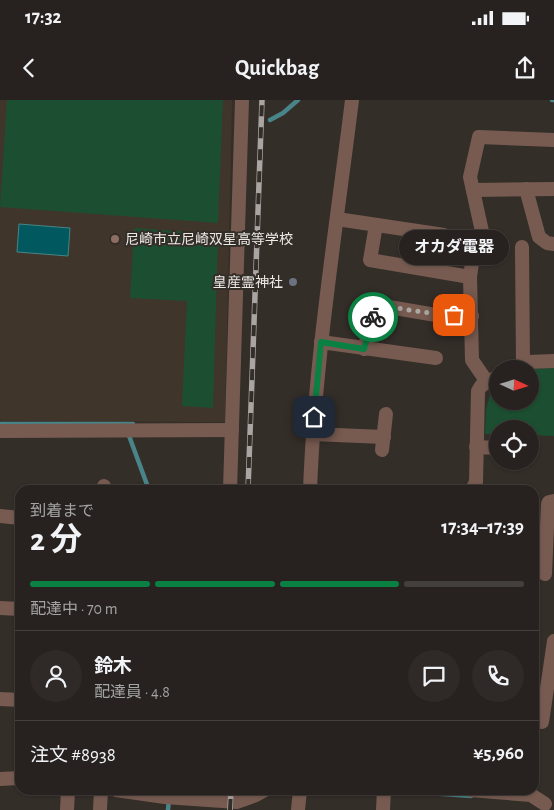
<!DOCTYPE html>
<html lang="ja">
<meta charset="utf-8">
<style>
body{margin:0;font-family:"Alegreya Sans","Noto Sans JP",sans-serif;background:#2f2a28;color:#f1f3f6;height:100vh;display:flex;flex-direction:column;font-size:19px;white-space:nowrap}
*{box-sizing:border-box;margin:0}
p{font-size:16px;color:#a4a4a4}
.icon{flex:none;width:28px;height:28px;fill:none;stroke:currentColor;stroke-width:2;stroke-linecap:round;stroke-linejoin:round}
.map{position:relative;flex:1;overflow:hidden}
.drawer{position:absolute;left:15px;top:385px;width:524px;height:310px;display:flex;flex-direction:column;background:#27221f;border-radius:15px;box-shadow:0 1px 4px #0004,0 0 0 1px #433f3d}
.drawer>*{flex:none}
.needle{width:32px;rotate:94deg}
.controls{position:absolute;left:489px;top:260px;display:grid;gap:10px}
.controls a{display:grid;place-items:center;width:50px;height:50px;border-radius:50%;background:#27221f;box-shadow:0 1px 4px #0004,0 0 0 1px #433f3d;font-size:25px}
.pin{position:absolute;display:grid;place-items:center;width:42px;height:42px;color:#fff;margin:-21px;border-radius:10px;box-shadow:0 2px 8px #0006}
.courier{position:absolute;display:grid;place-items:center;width:50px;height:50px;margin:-25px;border:4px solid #0b8043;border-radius:50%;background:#fff;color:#222;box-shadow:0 1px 6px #0007}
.bubble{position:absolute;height:35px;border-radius:18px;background:#27221f;box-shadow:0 1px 4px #0004,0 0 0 1px #433f3d;font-size:16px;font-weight:700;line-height:35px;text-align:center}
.summary em{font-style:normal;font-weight:700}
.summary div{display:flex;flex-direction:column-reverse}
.summary{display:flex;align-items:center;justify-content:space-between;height:85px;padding:0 15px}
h1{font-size:32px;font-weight:700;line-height:38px}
.bar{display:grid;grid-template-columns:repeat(4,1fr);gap:8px 5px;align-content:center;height:60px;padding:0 15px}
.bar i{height:6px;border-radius:4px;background:#433f3d}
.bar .active{background:#0b8043}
.bar p{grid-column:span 4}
.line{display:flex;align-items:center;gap:12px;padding:0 15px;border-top:1px solid #433f3d}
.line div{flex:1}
.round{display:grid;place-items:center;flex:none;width:52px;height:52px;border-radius:26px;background:#2f2a28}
.status{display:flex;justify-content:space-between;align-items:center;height:35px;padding:0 25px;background:#27221f;direction:ltr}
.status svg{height:14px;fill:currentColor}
header{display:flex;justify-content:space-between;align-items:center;height:65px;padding:0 15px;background:#27221f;font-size:22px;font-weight:700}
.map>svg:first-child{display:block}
.built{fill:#40352b}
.green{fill:#1c4f31}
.water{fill:#01585f;stroke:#488488}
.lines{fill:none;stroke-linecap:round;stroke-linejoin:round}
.stream{stroke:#488488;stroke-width:4.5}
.minor{stroke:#775b51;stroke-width:14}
.rail-casing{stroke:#aaa5a2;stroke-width:5.5}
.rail{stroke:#342e29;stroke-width:4;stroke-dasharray:11;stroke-linecap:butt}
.done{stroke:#aca8a4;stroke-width:5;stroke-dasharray:0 9}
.route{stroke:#0b8043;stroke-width:6}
.education-dot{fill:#8d6e63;stroke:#342e29;stroke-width:2}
.worship-dot{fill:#6b7280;stroke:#342e29;stroke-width:2}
.labels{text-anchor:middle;stroke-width:4;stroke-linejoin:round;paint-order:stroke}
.poi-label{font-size:14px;fill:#ede9e6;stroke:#342e29;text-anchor:start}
</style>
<div class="status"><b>17:32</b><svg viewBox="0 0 49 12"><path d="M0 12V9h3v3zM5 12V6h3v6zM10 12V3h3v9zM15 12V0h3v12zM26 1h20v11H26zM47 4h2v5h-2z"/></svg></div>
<header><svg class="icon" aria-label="back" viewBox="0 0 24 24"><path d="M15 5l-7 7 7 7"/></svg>Quickbag<svg class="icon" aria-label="share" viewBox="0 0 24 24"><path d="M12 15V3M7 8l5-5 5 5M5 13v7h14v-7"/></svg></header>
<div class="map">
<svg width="554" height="710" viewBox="0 0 554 710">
<rect width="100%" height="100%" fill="#342e29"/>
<polygon class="built" points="0,0 232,0 225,322 2,321 0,319"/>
<g class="green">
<polygon points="7,0 223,0 218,123 0,107"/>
<polygon points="134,128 218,134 213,308 182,306 187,201 130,198"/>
<polygon points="554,268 554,336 530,335 530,329 498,329 497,334 485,334 486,309 492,288 497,285 498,301 530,301 530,269"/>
</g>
<polygon class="water" points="19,124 70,128 68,156 17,152"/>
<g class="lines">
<g class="stream">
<polyline points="552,0 554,0"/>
<polyline points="270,20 283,13 298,0"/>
<polyline points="0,324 133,324"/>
<polyline points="128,333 149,390"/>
<polyline points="387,690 471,696"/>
<polyline points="168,710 169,699"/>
</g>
<g class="minor">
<polyline points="526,89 539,137 547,143 554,144"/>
<polyline points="473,90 554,89"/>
<polyline points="337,119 444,135 438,171"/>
<polyline points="376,125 370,160 470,177"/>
<polyline points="522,147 523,264"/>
<polyline points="321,242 436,258"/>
<polyline points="364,249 377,205 436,215 472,216"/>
<polyline points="513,269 528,262 554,261"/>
<polyline points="487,282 472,260 470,177 474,149 485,145 470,77 479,37 554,40"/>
<polyline points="0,331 232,330"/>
<polyline points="312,334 384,337"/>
<polyline points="476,347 498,348"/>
<polyline points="382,350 386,314"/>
<polyline points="103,390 104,386"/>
<polyline points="230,390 242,0"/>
<path d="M310 390C315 259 336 130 352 0"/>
<polyline points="472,390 476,382 478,291 481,286 498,276"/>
<polyline points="0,416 20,418"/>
<polyline points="545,474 548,404 549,402 554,401"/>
<polyline points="0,508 20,509"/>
<polyline points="0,599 20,600"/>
<polyline points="542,622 554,541"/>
<polyline points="0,679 20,678"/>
<polyline points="116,690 165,697 237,702 256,695 265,690"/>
<polyline points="470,690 531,695 545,704"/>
<polyline points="67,710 68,690"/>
<polyline points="100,710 101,690"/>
<polyline points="298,710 300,690"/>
<polyline points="383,710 384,690"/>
</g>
<defs>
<g id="rail">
<polyline points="248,390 262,0"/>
<polyline points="230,710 231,690"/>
</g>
</defs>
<use href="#rail" class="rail-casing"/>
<use href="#rail" class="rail"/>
</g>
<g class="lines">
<polyline class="done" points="373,217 377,205 436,214 454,215"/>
<polyline class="route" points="314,317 321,242 364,249 373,217"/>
</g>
<circle class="education-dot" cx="115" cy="139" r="5"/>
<circle class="worship-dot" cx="293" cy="182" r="5"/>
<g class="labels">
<g class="poi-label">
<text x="125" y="144">尼崎市立尼崎双星高等学校</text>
<text x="283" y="187" text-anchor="end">皇産霊神社</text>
</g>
</g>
</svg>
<div class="controls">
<a><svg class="needle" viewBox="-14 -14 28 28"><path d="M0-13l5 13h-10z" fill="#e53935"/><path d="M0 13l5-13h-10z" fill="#a4a4a4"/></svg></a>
<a><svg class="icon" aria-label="locate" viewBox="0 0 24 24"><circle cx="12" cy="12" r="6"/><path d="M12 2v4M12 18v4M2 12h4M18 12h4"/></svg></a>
</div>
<div class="pin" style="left:454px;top:215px;background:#ea580c"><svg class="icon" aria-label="bag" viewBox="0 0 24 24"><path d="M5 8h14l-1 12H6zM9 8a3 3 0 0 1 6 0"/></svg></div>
<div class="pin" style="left:314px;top:317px;background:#1f2937"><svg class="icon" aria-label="home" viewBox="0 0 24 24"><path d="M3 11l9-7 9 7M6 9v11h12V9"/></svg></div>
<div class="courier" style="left:373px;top:217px"><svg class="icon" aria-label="bike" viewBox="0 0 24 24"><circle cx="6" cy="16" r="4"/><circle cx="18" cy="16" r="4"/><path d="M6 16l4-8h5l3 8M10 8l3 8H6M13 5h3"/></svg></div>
<div class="bubble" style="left:399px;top:130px;width:110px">オカダ電器</div>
<section class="drawer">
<div class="summary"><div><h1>2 分</h1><p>到着まで</p></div><em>17:34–17:39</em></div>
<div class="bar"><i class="active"></i><i class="active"></i><i class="active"></i><i></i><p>配達中 · 70 m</p></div>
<div class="line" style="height:90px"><a class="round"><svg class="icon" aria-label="person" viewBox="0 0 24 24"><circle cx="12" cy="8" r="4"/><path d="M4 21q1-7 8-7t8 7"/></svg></a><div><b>鈴木</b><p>配達員 · 4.8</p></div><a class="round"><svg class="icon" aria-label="chat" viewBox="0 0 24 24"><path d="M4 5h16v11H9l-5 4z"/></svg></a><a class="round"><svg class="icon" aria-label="phone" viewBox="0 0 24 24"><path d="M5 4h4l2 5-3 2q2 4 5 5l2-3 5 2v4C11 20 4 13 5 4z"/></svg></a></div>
<div class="line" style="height:65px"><div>注文 #8938</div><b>¥5,960</b></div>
</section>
</div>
